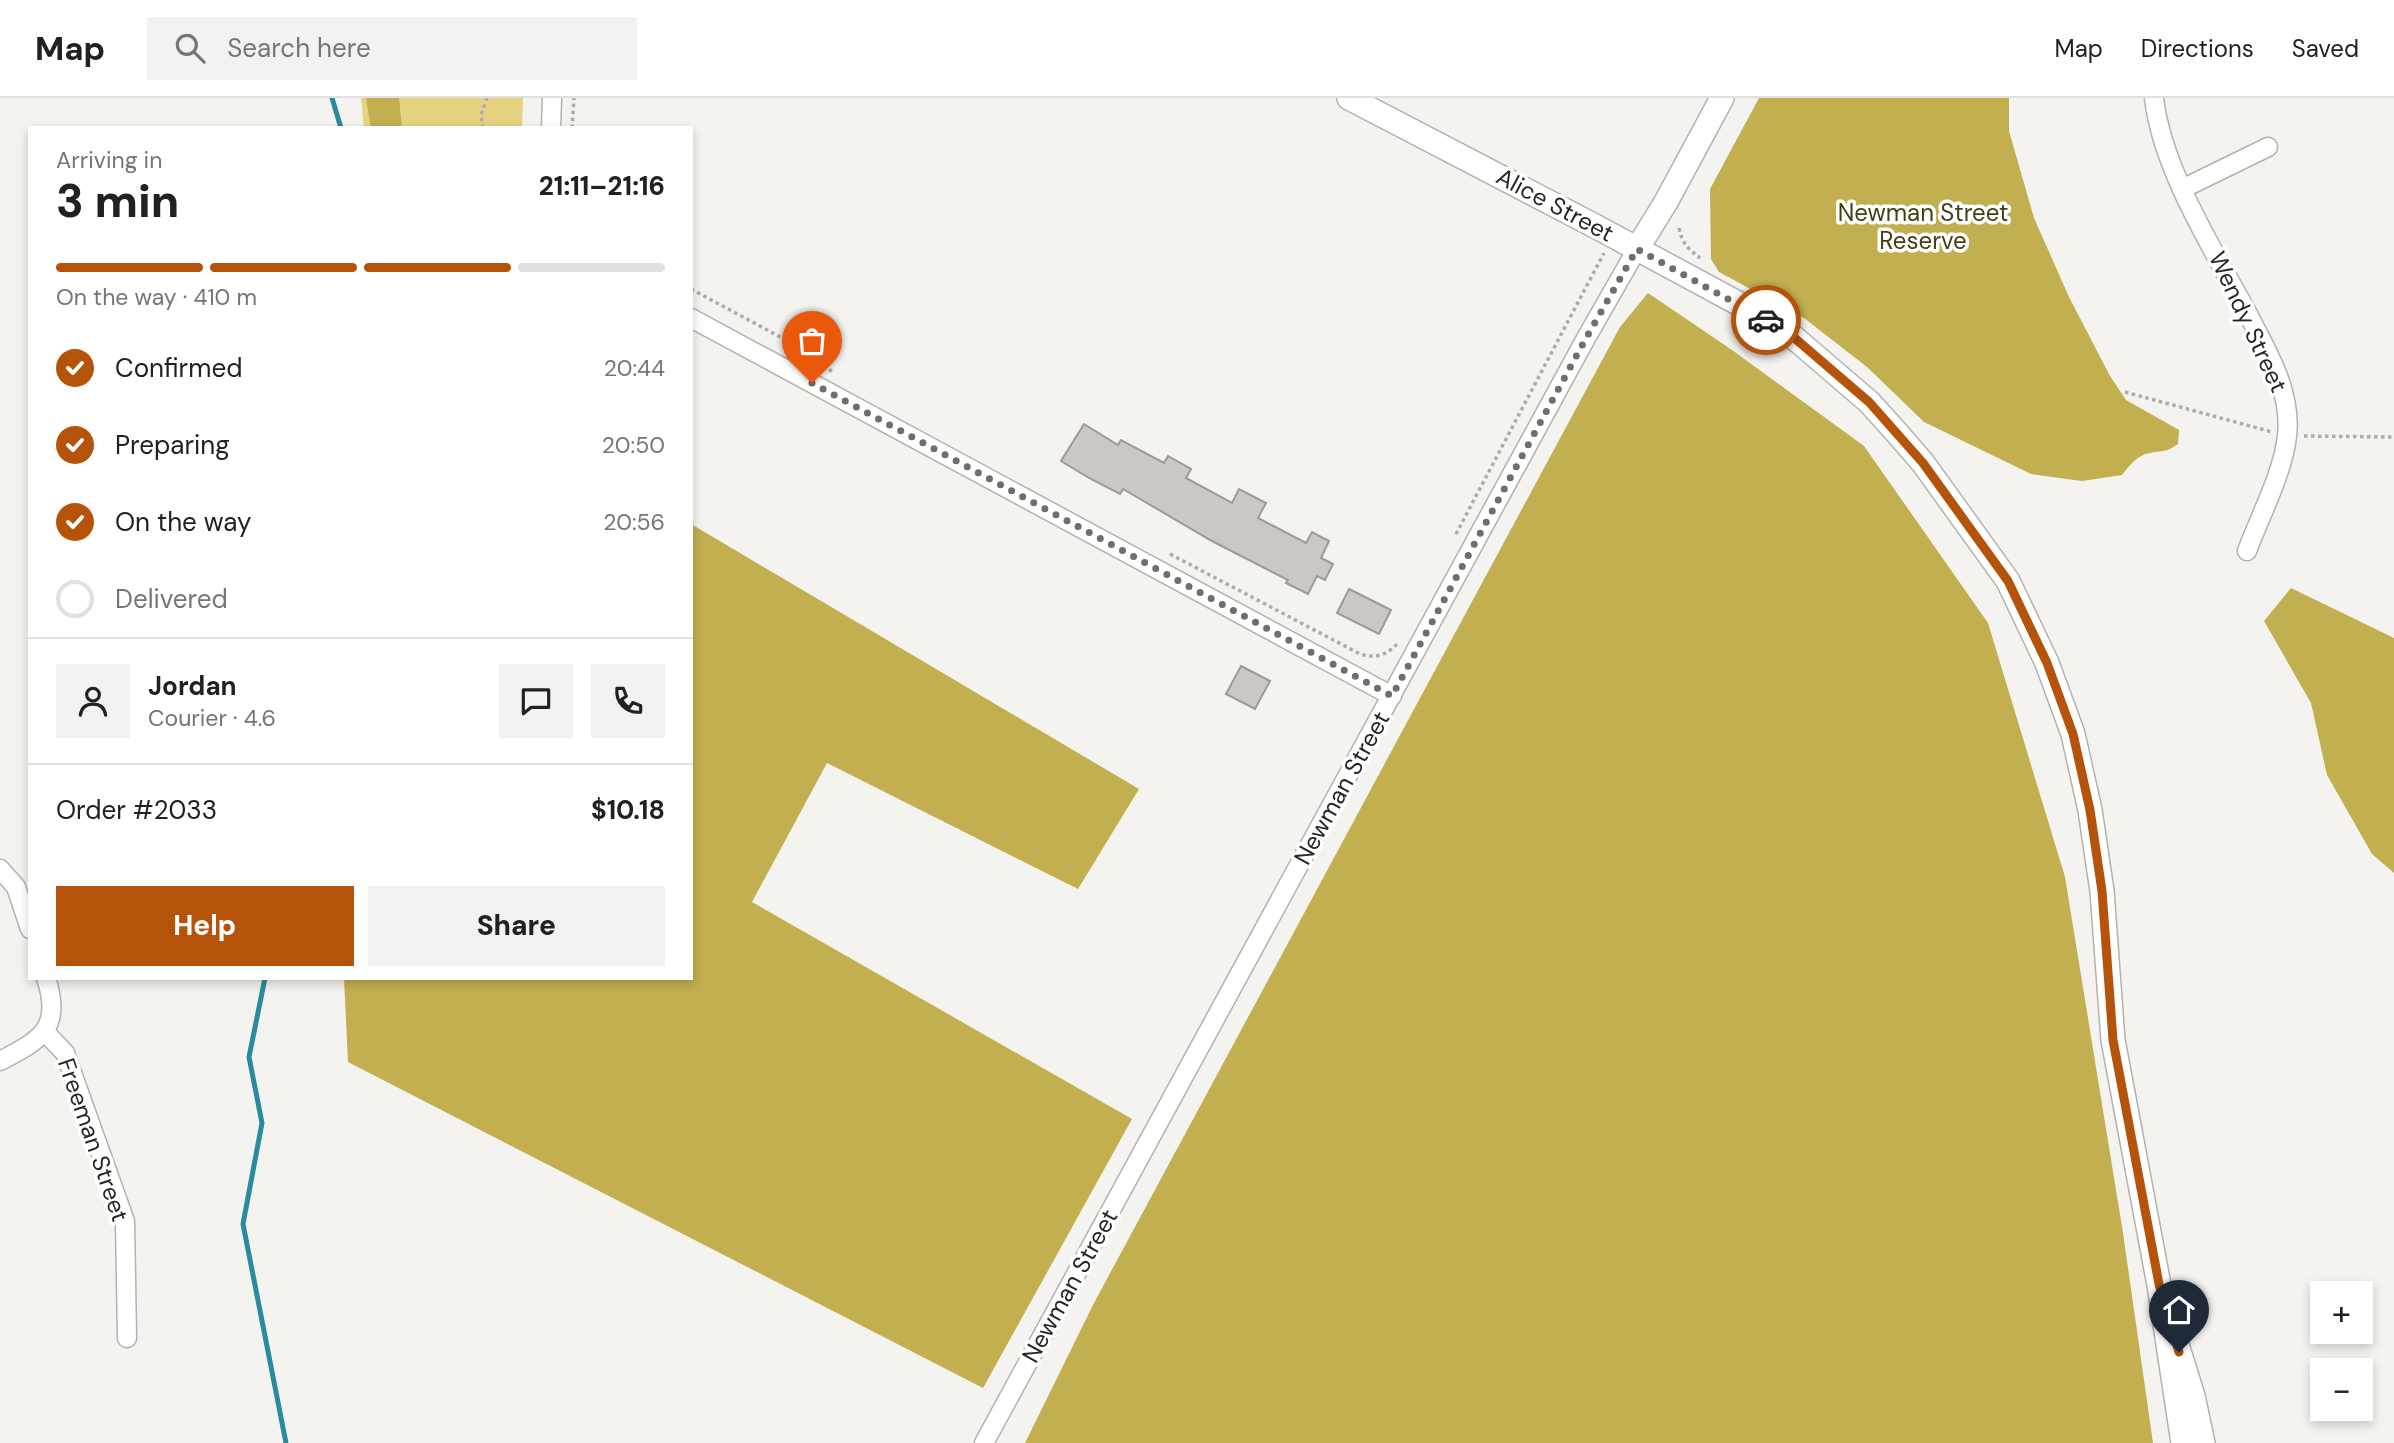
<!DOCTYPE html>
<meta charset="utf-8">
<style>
body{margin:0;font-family:"DM Sans",sans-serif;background:#f2f2f2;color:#202124;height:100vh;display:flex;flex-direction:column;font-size:26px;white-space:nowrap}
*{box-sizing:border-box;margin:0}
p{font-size:23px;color:#757577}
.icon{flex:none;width:38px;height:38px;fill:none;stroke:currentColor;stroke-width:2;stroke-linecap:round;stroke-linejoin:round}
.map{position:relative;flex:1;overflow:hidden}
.sheet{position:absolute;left:28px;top:28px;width:665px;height:854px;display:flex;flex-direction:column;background:#fff;border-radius:0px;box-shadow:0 4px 10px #0003}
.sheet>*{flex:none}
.controls{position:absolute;left:2310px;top:1183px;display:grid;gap:14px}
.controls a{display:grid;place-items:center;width:63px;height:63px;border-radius:0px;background:#fff;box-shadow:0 4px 10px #0003;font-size:35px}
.pin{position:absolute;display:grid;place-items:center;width:60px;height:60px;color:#fff;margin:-72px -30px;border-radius:50% 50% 50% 0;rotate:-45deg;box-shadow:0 0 7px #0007}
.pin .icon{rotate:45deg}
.courier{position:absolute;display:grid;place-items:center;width:70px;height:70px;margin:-35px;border:5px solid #b45309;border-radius:50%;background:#fff;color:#222;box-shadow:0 2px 9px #0007}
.summary em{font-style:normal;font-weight:800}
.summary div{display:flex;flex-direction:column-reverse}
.summary{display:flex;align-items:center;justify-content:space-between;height:119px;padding:0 28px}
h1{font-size:46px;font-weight:800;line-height:52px}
.bar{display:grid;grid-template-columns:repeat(4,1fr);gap:10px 7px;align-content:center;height:84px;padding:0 28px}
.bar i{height:9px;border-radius:5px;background:#e0e0e0}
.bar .active{background:#b45309}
.bar p{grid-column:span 4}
.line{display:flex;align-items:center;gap:18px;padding:0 28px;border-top:2px solid #e0e0e0}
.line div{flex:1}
.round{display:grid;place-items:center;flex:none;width:74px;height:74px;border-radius:0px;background:#f2f2f2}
ol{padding:0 28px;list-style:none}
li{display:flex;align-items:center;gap:21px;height:77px}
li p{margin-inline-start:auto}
li .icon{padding:7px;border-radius:50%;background:#b45309;color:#fff;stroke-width:4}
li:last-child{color:#757577}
li i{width:38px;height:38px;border:4px solid #e0e0e0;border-radius:50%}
.cta{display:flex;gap:14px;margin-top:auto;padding:14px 28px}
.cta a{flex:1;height:80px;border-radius:0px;background:#b45309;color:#fff;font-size:28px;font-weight:800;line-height:80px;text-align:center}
.cta a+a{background:#f2f2f2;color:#202124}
header{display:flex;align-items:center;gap:42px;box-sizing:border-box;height:98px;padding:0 35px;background:#fff;border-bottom:2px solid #e0e0e0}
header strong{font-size:33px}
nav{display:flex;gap:38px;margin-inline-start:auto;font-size:24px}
.search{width:490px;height:63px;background:#f2f2f2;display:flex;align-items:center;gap:18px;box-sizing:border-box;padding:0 24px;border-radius:0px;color:#757577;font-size:26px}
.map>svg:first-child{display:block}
.green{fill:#e5d380}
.forest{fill:#c2af50}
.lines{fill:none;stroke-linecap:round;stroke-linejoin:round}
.stream{stroke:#298c9c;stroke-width:5}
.building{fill:#cbc8c4;stroke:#9c9a96;stroke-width:2}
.minor-casing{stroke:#b3b2ae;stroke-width:21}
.tertiary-casing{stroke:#b3b2ae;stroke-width:26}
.path{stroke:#adaca9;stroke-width:3.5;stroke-dasharray:3.5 3.5;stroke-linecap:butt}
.minor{stroke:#fff;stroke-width:18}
.tertiary{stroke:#fff;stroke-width:23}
.done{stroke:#6e6e6b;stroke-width:7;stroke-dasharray:0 12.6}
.route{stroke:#b45309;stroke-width:9}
.labels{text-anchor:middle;stroke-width:7;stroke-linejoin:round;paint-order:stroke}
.street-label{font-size:24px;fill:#262624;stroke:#fff}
.park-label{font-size:24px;fill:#463e15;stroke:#fff}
</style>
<header>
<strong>Map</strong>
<div class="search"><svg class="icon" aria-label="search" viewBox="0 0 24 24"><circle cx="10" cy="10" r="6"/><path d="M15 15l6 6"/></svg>Search here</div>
<nav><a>Map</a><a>Directions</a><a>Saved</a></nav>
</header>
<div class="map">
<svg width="2394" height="1345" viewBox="0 0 2394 1345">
<rect width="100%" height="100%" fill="#f4f3ef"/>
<polygon class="green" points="361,0 523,0 522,30 364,30"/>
<g class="forest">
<polygon points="366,0 399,0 402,30 371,30"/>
<path d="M1759 0H2009V33L2034 120 2069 199 2110 278 2126 302 2179 332 2178 346C2165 355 2164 352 2150 355 2137 357 2130 367 2122 377L2082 383 2031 376 1924 324 1867 269 1804 220 1719 174 1711 161 1710 91Z"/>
<polygon points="1648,195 1732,252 1864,348 1988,525 2065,779 2123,1135 2153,1345 1025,1345 1094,1205 1620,229"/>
<polygon points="691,426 1139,691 1078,791 827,665 752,804 1132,1021 983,1290 348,964 344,880 691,880"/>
<polygon points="2291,490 2394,540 2394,775 2372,756 2327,677 2311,605 2264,523"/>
</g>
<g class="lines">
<g class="stream">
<polyline points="332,0 341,30"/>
<polyline points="265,880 249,959 262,1025 243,1126 286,1345"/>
</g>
</g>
<g class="building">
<polygon points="1084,326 1118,347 1121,342 1164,365 1168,358 1191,371 1186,380 1232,405 1239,391 1266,405 1258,420 1306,445 1312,434 1329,443 1321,460 1333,466 1325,482 1317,478 1308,496 1286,485 1288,482 1212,443 1123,391 1120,396 1089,380 1061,363"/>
<polygon points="1349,491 1391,512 1379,536 1337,515"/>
<polygon points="1241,568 1270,583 1255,611 1226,596"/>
</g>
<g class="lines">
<defs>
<g id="minor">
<path d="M2154 0C2162 72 2215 154 2249 218 2268 255 2292 294 2287 338 2283 375 2260 418 2247 453"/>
<polyline points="551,30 552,0"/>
<polyline points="2182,91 2268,49"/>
<polyline points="691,220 1392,598"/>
<polyline points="0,771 16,789 30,831"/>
<polyline points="45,934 65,955 125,1123 127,1240"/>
<path d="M0 963C40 942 63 931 46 880"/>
<polyline points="984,1345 1585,242 1637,151"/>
</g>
<g id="tertiary">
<polyline points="1349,0 1593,127 1758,216 1791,237 1869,304 1897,335 1923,365 2008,483 2047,565 2073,636 2090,712 2102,793 2113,942 2159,1187 2183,1345"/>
<polyline points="1637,151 1666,104 1722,0"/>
<polyline points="2178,1250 2193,1298 2203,1345"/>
</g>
</defs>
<use href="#minor" class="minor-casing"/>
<use href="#tertiary" class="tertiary-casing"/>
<g class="path">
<polyline points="483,30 481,17 487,0"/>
<polyline points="572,30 574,0"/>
<path d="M1679 130C1682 145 1688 151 1700 160"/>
<polyline points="691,191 823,262 833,276"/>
<polyline points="2125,294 2272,334"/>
<polyline points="2304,338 2394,339"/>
<polyline points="1456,436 1604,155"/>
<path d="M1170 456 1360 556C1376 561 1387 557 1398 545"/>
</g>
<use href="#minor" class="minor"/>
<use href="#tertiary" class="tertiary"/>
</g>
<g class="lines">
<polyline class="done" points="812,285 1392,598 1585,242 1637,151 1766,222"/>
<polyline class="route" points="1766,222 1791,237 1869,304 1923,365 2008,483 2047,565 2073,636 2090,712 2102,793 2113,942 2159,1186 2179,1254"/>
</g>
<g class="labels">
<g class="street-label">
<text transform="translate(1555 107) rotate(28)" y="8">Alice Street</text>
<text transform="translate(2248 224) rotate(65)" y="8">Wendy Street</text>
<text transform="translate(1342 690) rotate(-61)" y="8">Newman Street</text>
<text transform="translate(93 1042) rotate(71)" y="8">Freeman Street</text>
<text transform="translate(1070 1188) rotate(-61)" y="8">Newman Street</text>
</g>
<g class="park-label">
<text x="1923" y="123">Newman Street<tspan x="1923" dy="28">Reserve</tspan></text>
</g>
</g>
</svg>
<div class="controls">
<a>+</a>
<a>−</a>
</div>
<div class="pin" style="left:812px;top:285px;background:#ea580c"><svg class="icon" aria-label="bag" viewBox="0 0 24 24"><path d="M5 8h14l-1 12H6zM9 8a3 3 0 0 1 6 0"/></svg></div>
<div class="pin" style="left:2179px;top:1254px;background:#1f2937"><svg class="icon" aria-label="home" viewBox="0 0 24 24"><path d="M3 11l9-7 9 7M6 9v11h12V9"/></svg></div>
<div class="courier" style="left:1766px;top:222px"><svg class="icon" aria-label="car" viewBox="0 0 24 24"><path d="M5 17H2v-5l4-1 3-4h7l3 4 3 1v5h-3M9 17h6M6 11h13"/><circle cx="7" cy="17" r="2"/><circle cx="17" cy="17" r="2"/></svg></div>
<section class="sheet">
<div class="summary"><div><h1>3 min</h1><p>Arriving in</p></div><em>21:11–21:16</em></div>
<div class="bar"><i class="active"></i><i class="active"></i><i class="active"></i><i></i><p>On the way · 410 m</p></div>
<ol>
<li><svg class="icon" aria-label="check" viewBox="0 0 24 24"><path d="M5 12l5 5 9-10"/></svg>Confirmed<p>20:44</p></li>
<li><svg class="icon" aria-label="check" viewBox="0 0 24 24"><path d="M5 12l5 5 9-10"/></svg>Preparing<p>20:50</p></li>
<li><svg class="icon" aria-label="check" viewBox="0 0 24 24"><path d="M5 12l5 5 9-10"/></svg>On the way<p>20:56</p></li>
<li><i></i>Delivered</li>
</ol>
<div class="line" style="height:126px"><a class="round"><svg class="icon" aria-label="person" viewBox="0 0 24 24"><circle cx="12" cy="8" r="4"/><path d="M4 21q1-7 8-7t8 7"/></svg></a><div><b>Jordan</b><p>Courier · 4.6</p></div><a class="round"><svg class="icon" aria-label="chat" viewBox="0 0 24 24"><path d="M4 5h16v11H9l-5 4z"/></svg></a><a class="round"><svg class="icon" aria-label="phone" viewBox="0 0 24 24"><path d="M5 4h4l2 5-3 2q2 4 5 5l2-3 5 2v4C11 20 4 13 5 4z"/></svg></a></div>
<div class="line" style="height:91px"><div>Order #2033</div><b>$10.18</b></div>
<div class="cta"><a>Help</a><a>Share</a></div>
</section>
</div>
